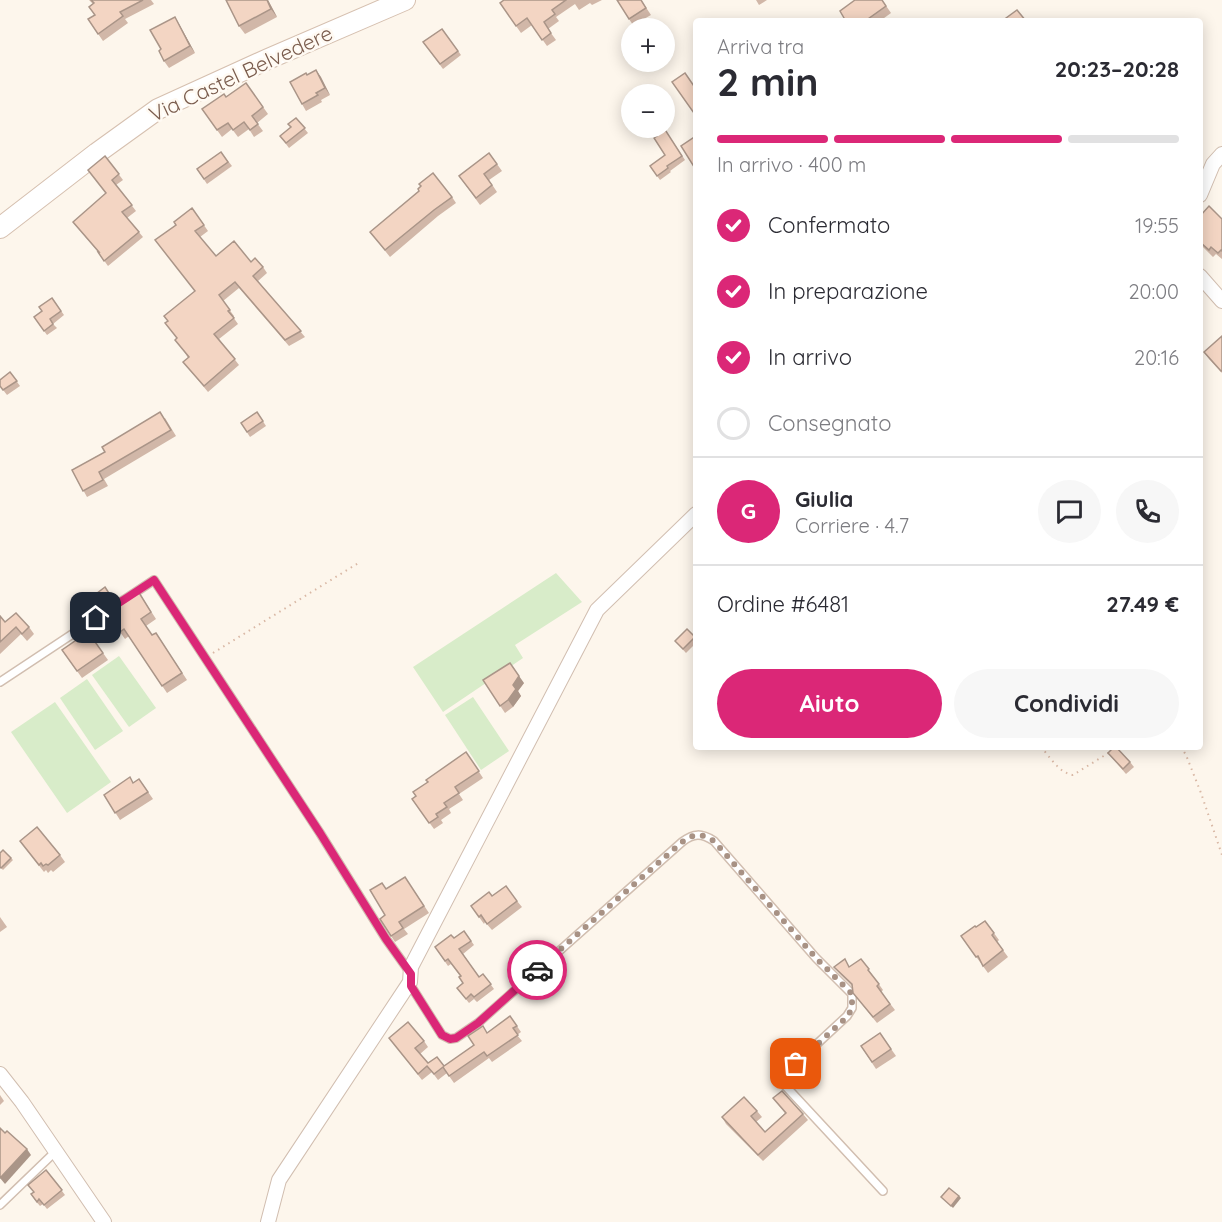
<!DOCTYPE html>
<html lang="it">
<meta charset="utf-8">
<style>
body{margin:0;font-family:Quicksand,sans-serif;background:#f7f7f7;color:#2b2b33;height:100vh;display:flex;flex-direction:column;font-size:22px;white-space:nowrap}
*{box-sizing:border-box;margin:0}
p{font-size:20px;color:#7c7c81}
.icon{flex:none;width:33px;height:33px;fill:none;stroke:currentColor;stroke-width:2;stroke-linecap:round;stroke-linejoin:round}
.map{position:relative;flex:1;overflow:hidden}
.sheet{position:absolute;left:693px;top:18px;width:510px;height:732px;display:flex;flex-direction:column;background:#fff;border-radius:6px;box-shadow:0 3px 15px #0003}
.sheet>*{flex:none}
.buttons{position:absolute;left:621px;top:18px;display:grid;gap:12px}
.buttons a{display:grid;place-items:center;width:54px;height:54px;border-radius:50%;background:#fff;box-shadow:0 3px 15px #0003;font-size:30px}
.pin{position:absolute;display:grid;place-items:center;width:51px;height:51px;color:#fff;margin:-26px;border-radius:12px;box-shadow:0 3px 9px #0006}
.courier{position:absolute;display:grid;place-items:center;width:60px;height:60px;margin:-30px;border:4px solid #db2777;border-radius:50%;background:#fff;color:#222;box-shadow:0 2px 8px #0007}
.headline em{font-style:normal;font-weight:700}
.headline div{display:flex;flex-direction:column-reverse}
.headline{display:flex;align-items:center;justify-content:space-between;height:102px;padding:0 24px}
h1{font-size:39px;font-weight:700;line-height:45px}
.bar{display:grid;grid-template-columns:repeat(4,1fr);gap:9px 6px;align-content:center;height:72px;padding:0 24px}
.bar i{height:8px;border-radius:4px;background:#e1e1e2}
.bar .on{background:#db2777}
.bar p{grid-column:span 4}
.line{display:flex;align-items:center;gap:15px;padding:0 24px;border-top:2px solid #e1e1e2}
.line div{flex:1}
.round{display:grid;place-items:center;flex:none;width:63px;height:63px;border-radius:32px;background:#f7f7f7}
ol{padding:0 24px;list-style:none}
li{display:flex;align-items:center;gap:18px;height:66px}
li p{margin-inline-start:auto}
li .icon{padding:6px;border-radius:50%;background:#db2777;color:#fff;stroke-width:4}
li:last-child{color:#7c7c81}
li i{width:33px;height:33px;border:3px solid #e1e1e2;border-radius:50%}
.cta{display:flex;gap:12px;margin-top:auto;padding:12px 24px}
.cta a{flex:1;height:69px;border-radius:36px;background:#db2777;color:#fff;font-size:24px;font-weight:700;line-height:69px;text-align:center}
.cta a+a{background:#f7f7f7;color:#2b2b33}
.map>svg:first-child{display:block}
.green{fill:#d8ecc9}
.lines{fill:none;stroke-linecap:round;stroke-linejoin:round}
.lane-casing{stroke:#d1beb0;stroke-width:10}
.street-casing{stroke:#d1beb0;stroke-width:16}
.secondary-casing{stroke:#d6c0b0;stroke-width:22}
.path{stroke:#d9b8a5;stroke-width:2;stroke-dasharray:1.5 4.5;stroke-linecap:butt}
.lane{stroke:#fff;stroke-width:7}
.street{stroke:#fff;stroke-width:14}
.secondary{stroke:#fff;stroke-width:20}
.wall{fill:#d1b7a8}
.shaded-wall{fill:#aa9588}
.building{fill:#f3d5c3;stroke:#aa9588;stroke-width:1.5}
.done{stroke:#a89285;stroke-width:6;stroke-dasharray:0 10.8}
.route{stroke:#db2777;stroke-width:8}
.labels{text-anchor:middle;stroke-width:5;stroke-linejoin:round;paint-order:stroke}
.street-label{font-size:21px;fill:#7a5c4d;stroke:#fffaf3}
</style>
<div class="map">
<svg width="1222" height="1222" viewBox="0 0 1222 1222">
<rect width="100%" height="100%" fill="#fdf6ec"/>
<g class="green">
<polygon points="556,573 582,602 515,645 523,658 443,712 413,667"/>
<polygon points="119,656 156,708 129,727 92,675"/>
<polygon points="87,679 123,731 95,750 60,698"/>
<polygon points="473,697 509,751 481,770 445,715"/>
<polygon points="55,702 111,782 67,813 11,732"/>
</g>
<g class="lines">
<defs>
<g id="lane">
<polyline points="0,682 154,580 320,833 386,939 409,971"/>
<path d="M410 982 411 986 442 1035 450 1039 456 1038 478 1023 682 842C694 833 701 833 714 841L816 958 852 994V1008L847 1016 779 1079 883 1191"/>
<polyline points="0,1205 56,1151"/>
</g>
<g id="street">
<polyline points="1200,195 1213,164 1222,154"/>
<polyline points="1200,276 1222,301"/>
<polyline points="0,1074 22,1102 104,1222"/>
<polyline points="268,1222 279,1180 410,982 411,967 597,610 696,514"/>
</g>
<polyline id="secondary" points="0,228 97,153 158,109 268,59 405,0"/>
</defs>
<use href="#lane" class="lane-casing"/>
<use href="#street" class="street-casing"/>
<use href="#secondary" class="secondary-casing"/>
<g class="path">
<polyline points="213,653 360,562"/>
<path d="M1041 747C1050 757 1059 773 1073 775L1110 752"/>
<polyline points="1181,747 1186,755 1201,793 1222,855"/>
<polyline points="1115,750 1128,747"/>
</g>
<use href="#lane" class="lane"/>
<use href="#street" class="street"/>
<use href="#secondary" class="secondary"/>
</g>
<g class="wall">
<polygon points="89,0 151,0 154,4 125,19 128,23 103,41 88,19 95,15 89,7 93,4"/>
<polygon points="268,0 277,17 245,34 239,26"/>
<polygon points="504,0 602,0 592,5 590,3 579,10 575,4 556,17 559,21 548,29 556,40 547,46 532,25 521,33 500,3"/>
<polygon points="641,0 651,15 633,25 629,19"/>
<polygon points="756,0 767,0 759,5"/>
<polygon points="882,0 891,13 880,21 840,21"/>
<polygon points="179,24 195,53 169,68 164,61 161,49"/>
<polygon points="442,29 461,55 443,69 423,42"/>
<polygon points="316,70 330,95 321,100 322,102 306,111 302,104 308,75"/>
<polygon points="246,83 268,114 257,123 263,131 254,137 249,129 238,137 232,129 222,137 202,109 226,97"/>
<polygon points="296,118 308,133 289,148 280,136 291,127"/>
<polygon points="664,128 685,160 670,171 671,172 660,180 650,166 665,155 657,136"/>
<polygon points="221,152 232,166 207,184 197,169"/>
<polygon points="489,153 502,171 489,180 497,192 480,205 459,176"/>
<polygon points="105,156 123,180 116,185 136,211 127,218 143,237 108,266 98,252 73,222 106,194"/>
<polygon points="452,197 456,203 438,216 390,257 370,232"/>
<polygon points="192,208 208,231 200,237 216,256 251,262 263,267 267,273 258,281 305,337 289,346 239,288 223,301 234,316 233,317 238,324 219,339 239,365 208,392 183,362 188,358 177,338 168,321 195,292 176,225"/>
<polygon points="1200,214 1222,219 1222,259 1216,254 1213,257 1200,244"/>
<polygon points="52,298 64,315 53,324 57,328 47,335 34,317 42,311"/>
<polygon points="1222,336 1222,373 1209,359 1204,352"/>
<polygon points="10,372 20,386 7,395 0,386"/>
<polygon points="257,412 266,426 250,437 241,423"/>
<polygon points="165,418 176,436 104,479 108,486 87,497 72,470"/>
<polygon points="105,587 114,600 105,606 96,594"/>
<polygon points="138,591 156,619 146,626 152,635 156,633 187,680 167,693 129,636 125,639 106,612"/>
<polygon points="0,616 5,622 29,627 34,634 27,641 21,634 0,654"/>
<polygon points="88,632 108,660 82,678 62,650"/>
<polygon points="695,637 696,638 696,643 686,653 675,641"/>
<polygon points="483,680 524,683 518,691 521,696 513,707 505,713"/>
<polygon points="466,752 483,778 459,794 463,800 449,809 451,813 441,820 443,823 434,829 412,799 416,796 428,782"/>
<polygon points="1108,753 1130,762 1134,767 1126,774"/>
<polygon points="139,779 153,799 120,820 104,795 133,783"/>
<polygon points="20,841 60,855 65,862 53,872 51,870 48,873 46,870 44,872"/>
<polygon points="0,853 11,858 13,860 3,870 0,867"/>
<polygon points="405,877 429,913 404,929 408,934 395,942 380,919 385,915 386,889"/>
<polygon points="492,896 517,901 522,907 492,930 485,922 484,924 471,906"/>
<polygon points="0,917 7,927 0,932"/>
<polygon points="985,921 999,940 997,942 1008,957 988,973 961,936 976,927"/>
<polygon points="464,931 474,945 463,954 479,977 483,974 494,989 477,1002 474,999 469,1003 457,988 463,983 460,976 451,964 448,966 435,947 454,938"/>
<polygon points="861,959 883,990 881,992 895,1010 877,1023 853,993 852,986 839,973 834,967 850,967"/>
<polygon points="510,1016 521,1032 517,1035 522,1041 492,1062 489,1058 454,1083 447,1073 438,1080 432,1072 422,1080 389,1038 424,1041 428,1047 420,1054 428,1063 444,1066 474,1045 487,1033"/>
<polygon points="880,1033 896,1056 876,1069 861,1046"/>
<polygon points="0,1095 4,1101 0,1105"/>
<polygon points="773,1098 803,1114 808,1120 763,1161 726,1124 722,1117 757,1111 762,1117 756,1122 765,1132 785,1113"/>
<polygon points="46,1170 65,1195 47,1209 43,1204 40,1206 34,1199 33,1192"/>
</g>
<g class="shaded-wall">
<polygon points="267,0 268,0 277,17 271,9"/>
<polygon points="175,17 179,24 195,53 190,46"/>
<polygon points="316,70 321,77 330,95 325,88"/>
<polygon points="510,663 524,683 518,691 521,696 513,707 508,700 513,685"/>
<polygon points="27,1149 31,1155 5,1184 0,1178"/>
<polygon points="959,1196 961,1198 953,1208 951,1206"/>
</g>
<g class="building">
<polygon points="91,0 143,0 120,12 123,16 98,34 88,19 95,15 89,7 94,3"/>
<polygon points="226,0 267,0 271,9 239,26"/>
<polygon points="504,0 566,0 552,10 555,14 544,22 551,33 542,40 527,18 516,26 500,3"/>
<polygon points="617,0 641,0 646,8 629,19"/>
<polygon points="855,0 882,0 886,6 865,21 840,21 844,18 840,11"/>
<polygon points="1017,10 1026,21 1002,21"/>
<polygon points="175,17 190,46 164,61 159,51 161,49 150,30"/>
<polygon points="442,29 458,51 440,64 423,42"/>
<polygon points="316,70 325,88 316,93 318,95 302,104 290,82 306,73 307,75"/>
<polygon points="685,73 696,89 696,116 672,82"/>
<polygon points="246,83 263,107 252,116 258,124 250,130 244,122 233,130 228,123 217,130 202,109 224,94 226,97"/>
<polygon points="648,90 650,94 640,94"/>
<polygon points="632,100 632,121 628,115 630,113 625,104"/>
<polygon points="296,118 305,128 286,143 280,136 291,127 288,124"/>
<polygon points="652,128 664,128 682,156 667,166 668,168 657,176 650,166 665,155 654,138 657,136"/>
<polygon points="696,136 696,170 681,146"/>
<polygon points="221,152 228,162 204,179 197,169"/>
<polygon points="489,153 497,164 484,174 492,185 476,198 459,176"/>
<polygon points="105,156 119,174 112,180 132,205 122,212 139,232 104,261 98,252 99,252 73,222 106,193 88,170"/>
<polygon points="433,173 452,197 434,210 385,250 370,232 419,191 418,189 421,186 419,184"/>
<polygon points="1209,206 1222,219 1222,251 1221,250 1218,253 1211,247 1209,250 1200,242 1200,214 1201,215"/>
<polygon points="192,208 204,225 195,231 216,256 234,241 251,262 255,258 263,267 253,276 301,331 285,340 235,282 219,295 230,310 228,311 234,318 214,334 235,359 204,386 183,362 189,357 175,340 177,338 165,323 168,321 164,316 195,291 155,240 176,225 174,222"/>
<polygon points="52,298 61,311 50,319 53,324 44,331 34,317 42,311 39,307"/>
<polygon points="1222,336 1222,371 1221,371 1204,352"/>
<polygon points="10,372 17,381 3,390 0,386 0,380"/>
<polygon points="160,412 171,430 99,472 103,480 83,491 72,470 105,452 102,447"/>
<polygon points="257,412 263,421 247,432 241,423"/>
<polygon points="105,587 112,598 103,604 96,594"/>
<polygon points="138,591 151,612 141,619 152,635 156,633 182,673 162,686 124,629 120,632 106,612 108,611 106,608 115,602 117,605"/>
<polygon points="16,613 29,627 22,634 16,627 0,642 0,616 5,622"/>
<polygon points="687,629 695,637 683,649 675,641"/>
<polygon points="88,632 103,653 77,671 62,650"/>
<polygon points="510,663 519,676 513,685 516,689 508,700 500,706 483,680"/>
<polygon points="1114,747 1116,747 1130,762 1123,769 1108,753"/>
<polygon points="466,752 479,771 455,787 459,793 444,803 447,807 436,814 438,817 429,823 412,799 416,796 413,792 428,782 426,780"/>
<polygon points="130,777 133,783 139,779 148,792 115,813 104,795"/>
<polygon points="37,827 60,855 48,865 46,864 43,866 41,863 39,865 20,841"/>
<polygon points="3,850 11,858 1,868 0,867 0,853"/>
<polygon points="405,877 424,906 399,922 403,928 391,936 380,919 385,915 370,890 382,883 386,889"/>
<polygon points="506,886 517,901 487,924 481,915 479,917 471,906 489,892 492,896"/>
<polygon points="985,921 994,933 992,935 1003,950 983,966 978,956 976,957 961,936 975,926 976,927"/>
<polygon points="464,931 471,941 459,949 479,977 483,974 491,984 474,997 471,994 466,999 457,988 463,983 459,977 461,976 448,959 445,961 435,947 451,935 454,938"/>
<polygon points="845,959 849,967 861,959 869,969 868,970 879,984 877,986 890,1004 873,1017 853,993 852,984 834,967"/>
<polygon points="510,1016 517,1026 513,1028 518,1035 487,1056 484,1052 449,1076 443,1067 434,1074 427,1066 418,1074 389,1038 408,1022 424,1041 415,1048 428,1063 437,1057 444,1066 474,1045 468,1036 483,1026 487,1033"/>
<polygon points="880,1033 891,1049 872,1062 861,1046"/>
<polygon points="782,1091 803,1114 758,1155 722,1117 744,1097 757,1111 751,1116 765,1132 786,1113 773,1098"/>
<polygon points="0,1128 5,1133 7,1131 27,1149 0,1178"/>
<polygon points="46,1170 62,1190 44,1205 39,1199 37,1202 31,1194 34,1192 28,1185"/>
<polygon points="949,1188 959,1196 951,1206 941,1197"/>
</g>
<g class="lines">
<path class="done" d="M537 970 682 842C694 833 701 833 714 841L816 958 852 994V1008L848 1016 796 1064"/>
<polyline class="route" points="96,618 154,580 320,833 386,939 411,974 411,986 442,1035 450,1039 456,1038 478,1023 537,970"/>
</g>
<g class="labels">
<g class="street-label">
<text transform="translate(241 74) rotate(-25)" y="7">Via Castel Belvedere</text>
</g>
</g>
</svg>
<div class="buttons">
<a>+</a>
<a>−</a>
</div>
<div class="pin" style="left:796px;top:1064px;background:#ea580c"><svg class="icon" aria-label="bag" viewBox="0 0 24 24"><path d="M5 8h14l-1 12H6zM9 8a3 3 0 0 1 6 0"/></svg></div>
<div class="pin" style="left:96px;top:618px;background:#1f2937"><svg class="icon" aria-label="home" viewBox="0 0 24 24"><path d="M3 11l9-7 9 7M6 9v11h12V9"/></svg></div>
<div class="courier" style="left:537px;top:970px"><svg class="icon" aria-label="car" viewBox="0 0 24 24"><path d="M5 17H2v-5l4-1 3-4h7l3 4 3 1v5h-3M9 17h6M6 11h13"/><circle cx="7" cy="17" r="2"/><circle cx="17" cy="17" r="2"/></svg></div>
<section class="sheet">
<div class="headline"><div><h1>2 min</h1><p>Arriva tra</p></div><em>20:23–20:28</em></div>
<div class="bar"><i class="on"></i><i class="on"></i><i class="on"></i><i></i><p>In arrivo · 400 m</p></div>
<ol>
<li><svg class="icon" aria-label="check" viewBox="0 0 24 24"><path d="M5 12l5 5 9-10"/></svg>Confermato<p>19:55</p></li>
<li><svg class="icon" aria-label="check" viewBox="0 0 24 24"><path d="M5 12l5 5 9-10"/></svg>In preparazione<p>20:00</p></li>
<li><svg class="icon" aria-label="check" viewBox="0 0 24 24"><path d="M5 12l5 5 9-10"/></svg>In arrivo<p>20:16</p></li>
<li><i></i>Consegnato</li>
</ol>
<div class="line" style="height:108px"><b class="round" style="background:#db2777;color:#fff">G</b><div><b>Giulia</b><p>Corriere · 4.7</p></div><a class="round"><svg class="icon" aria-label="chat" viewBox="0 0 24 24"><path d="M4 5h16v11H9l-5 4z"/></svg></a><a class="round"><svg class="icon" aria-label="phone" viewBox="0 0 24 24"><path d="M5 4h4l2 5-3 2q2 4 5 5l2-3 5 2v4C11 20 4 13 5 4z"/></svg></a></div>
<div class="line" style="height:78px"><div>Ordine #6481</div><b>27.49 €</b></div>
<div class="cta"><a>Aiuto</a><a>Condividi</a></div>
</section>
</div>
